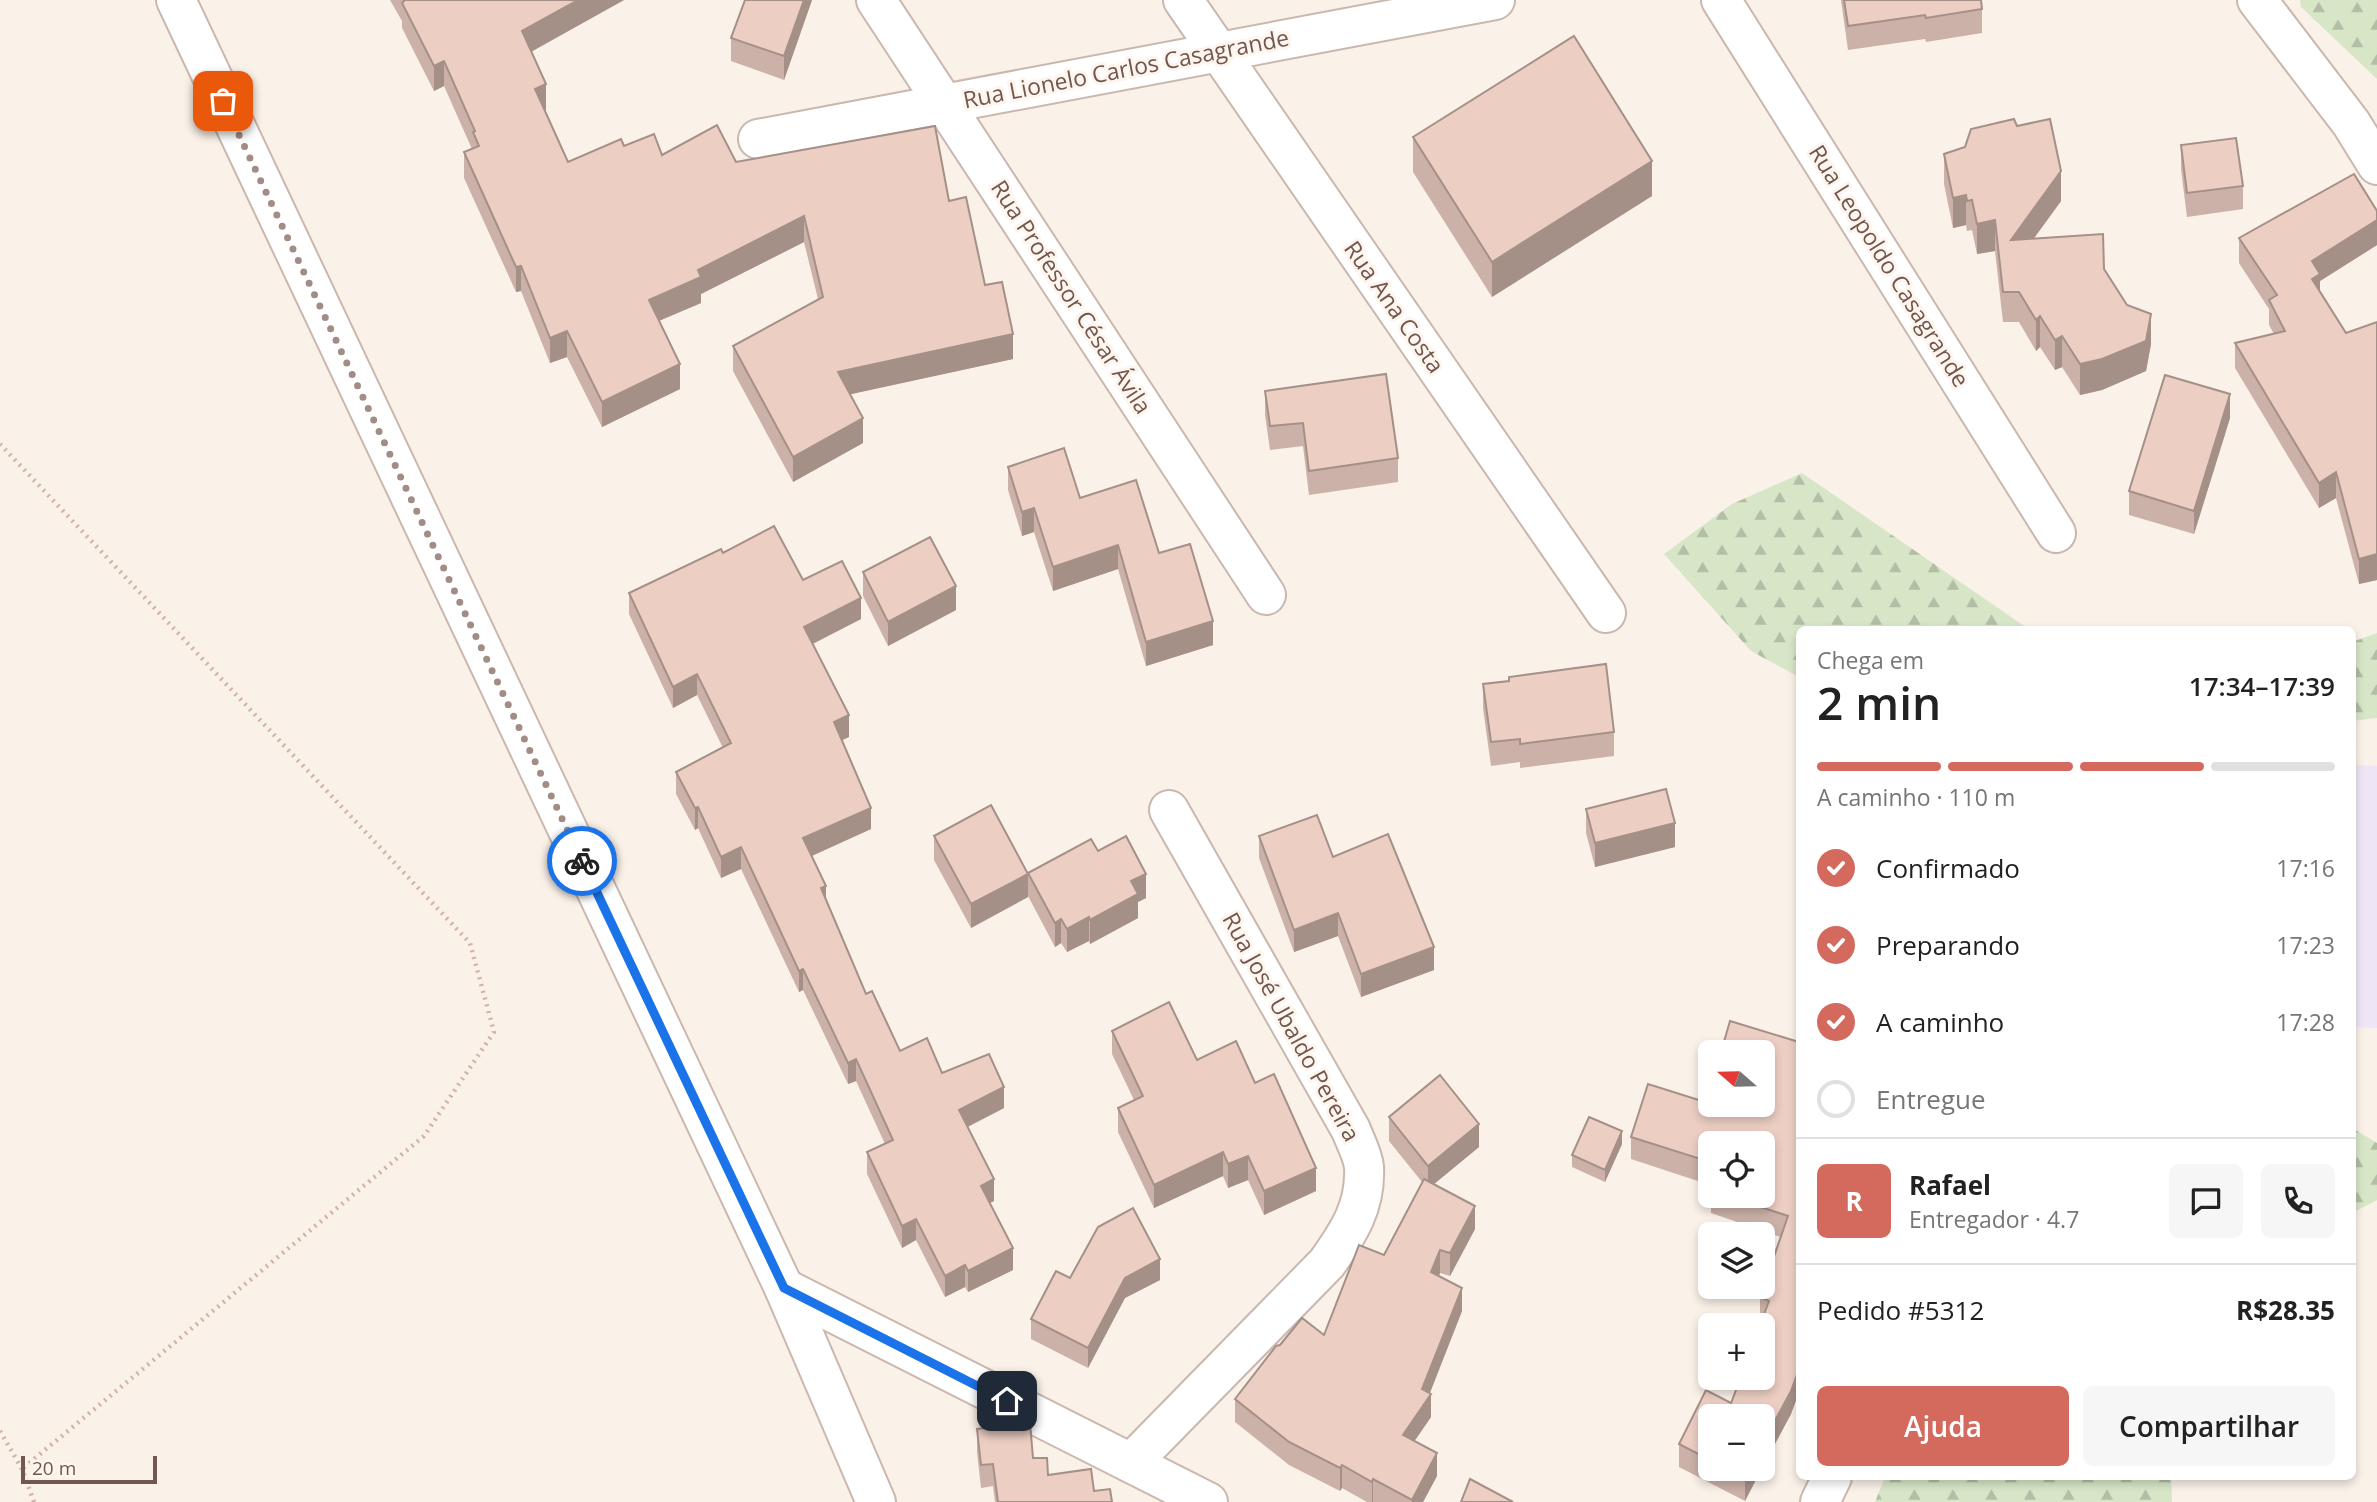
<!DOCTYPE html>
<html lang="pt">
<meta charset="utf-8">
<style>
body{margin:0;font-family:"Open Sans",sans-serif;background:#f6f6f6;color:#222;height:100vh;display:flex;flex-direction:column;font-size:26px;white-space:nowrap}
*{box-sizing:border-box;margin:0}
p{font-size:23px;color:#767676}
.icon{flex:none;width:38px;height:38px;fill:none;stroke:currentColor;stroke-width:2;stroke-linecap:round;stroke-linejoin:round}
.map{position:relative;flex:1;overflow:hidden}
.drawer{position:absolute;left:1796px;top:626px;width:560px;height:854px;display:flex;flex-direction:column;background:#fff;border-radius:10px;box-shadow:0 4px 10px #0003}
.drawer>*{flex:none}
.needle{width:46px;rotate:290deg}
.buttons{position:absolute;left:1698px;top:1040px;display:grid;gap:14px}
.buttons a{display:grid;place-items:center;width:77px;height:77px;border-radius:10px;background:#fff;box-shadow:0 4px 10px #0003;font-size:35px}
.scale{position:absolute;left:21px;bottom:18px;width:136px;box-sizing:border-box;padding-left:7px;border:4px solid #71574f;border-top:0;font-size:19px;line-height:24px;white-space:nowrap;color:#71574f;-webkit-text-stroke:5px #fdf5ee;paint-order:stroke}
.pin{position:absolute;display:grid;place-items:center;width:60px;height:60px;color:#fff;margin:-30px;border-radius:14px;box-shadow:0 4px 10px #0006}
.courier{position:absolute;display:grid;place-items:center;width:70px;height:70px;margin:-35px;border:5px solid #1a73e8;border-radius:50%;background:#fff;color:#222;box-shadow:0 2px 9px #0007}
.summary em{font-style:normal;font-weight:600}
.summary div{display:flex;flex-direction:column-reverse}
.summary{display:flex;align-items:center;justify-content:space-between;height:119px;padding:0 21px}
h1{font-size:46px;font-weight:600;line-height:52px}
.bar{display:grid;grid-template-columns:repeat(4,1fr);gap:10px 7px;align-content:center;height:84px;padding:0 21px}
.bar i{height:9px;border-radius:5px;background:#e0e0e0}
.bar .active{background:#d4695d}
.bar p{grid-column:span 4}
.line{display:flex;align-items:center;gap:18px;padding:0 21px;border-top:2px solid #e0e0e0}
.line div{flex:1}
.round{display:grid;place-items:center;flex:none;width:74px;height:74px;border-radius:10px;background:#f6f6f6}
ol{padding:0 21px;list-style:none}
li{display:flex;align-items:center;gap:21px;height:77px}
li p{margin-inline-start:auto}
li .icon{padding:7px;border-radius:50%;background:#d4695d;color:#fff;stroke-width:4}
li:last-child{color:#767676}
li i{width:38px;height:38px;border:4px solid #e0e0e0;border-radius:50%}
.button{display:flex;gap:14px;margin-top:auto;padding:14px 21px}
.button a{flex:1;height:80px;border-radius:10px;background:#d4695d;color:#fff;font-size:28px;font-weight:600;line-height:80px;text-align:center}
.button a+a{background:#f6f6f6;color:#222}
.map>svg:first-child{display:block}
.education{fill:#eee5f6}
.forest{fill:url(#forest-firs)}
.lines{fill:none;stroke-linecap:round;stroke-linejoin:round}
.minor-casing{stroke:#cab8af;stroke-width:42}
.tertiary-casing{stroke:#cab8af;stroke-width:42}
.path{stroke:#d1b2a6;stroke-width:4.5;stroke-dasharray:2 5;stroke-linecap:butt}
.minor{stroke:#fff;stroke-width:38}
.tertiary{stroke:#fff;stroke-width:38}
.wall{fill:#cbb1a8}
.shaded-wall{fill:#a59088}
.building{fill:#eccec3;stroke:#a59088;stroke-width:2}
.done{stroke:#a18d85;stroke-width:7;stroke-dasharray:0 12.6}
.route{stroke:#1a73e8;stroke-width:9}
.labels{text-anchor:middle;stroke-width:6;stroke-linejoin:round;paint-order:stroke}
.street-label{font-size:23px;fill:#71574f;stroke:#fdf5ee}
</style>
<div class="map">
<svg width="2377" height="1502" viewBox="0 0 2377 1502">
<defs>
<pattern id="forest-firs" width="22" height="20" patternUnits="userSpaceOnUse" patternTransform="scale(1.75)"><rect width="22" height="20" fill="#d8e6c8"/><path d="M5 1l3.5 6h-7zM16 11l3.5 6h-7z" fill="#b4bda5"/></pattern>
</defs>
<rect width="100%" height="100%" fill="#faf1e8"/>
<polygon class="education" points="2352,765 2377,766 2377,1028 2352,1027"/>
<g class="forest">
<polygon points="2300,0 2377,0 2377,79 2301,7"/>
<polygon points="1802,473 2030,630 1799,630 1799,677 1751,651 1664,554 1732,504"/>
<polygon points="2377,633 2377,718 2352,721 2352,642"/>
<polygon points="2352,1128 2377,1143 2377,1200 2352,1213"/>
<polygon points="1885,1477 2171,1477 2172,1502 1875,1502"/>
</g>
<g class="lines">
<defs>
<g id="minor">
<polyline points="876,0 1266,595"/>
<polyline points="1183,0 1606,613"/>
<polyline points="1721,0 2056,533"/>
<polyline points="2257,0 2351,123 2377,165"/>
<polyline points="758,139 1495,0"/>
<polyline points="784,1288 1208,1502"/>
<path d="M1131 1463 1327 1263C1349 1232 1366 1206 1364 1167 1363 1155 1355 1141 1351 1130L1169 810"/>
<polyline points="1820,1502 1832,1477"/>
</g>
<polyline id="tertiary" points="176,0 784,1288 876,1502"/>
</defs>
<use href="#minor" class="minor-casing"/>
<use href="#tertiary" class="tertiary-casing"/>
<g class="path">
<polyline points="0,444 470,943 494,1032 424,1136 22,1469"/>
<polyline points="0,1431 22,1469 34,1502"/>
</g>
<use href="#minor" class="minor"/>
<use href="#tertiary" class="tertiary"/>
</g>
<g class="wall">
<polygon points="390,0 624,0 531,51 546,110 545,110 568,162 624,146 662,155 736,162 949,201 985,285 1013,359 850,394 863,443 793,482 733,371 733,346 818,299 804,242 701,294 701,303 659,321 680,389 602,427 567,357 550,363 521,291 516,292 464,178 464,152 472,149 444,86 434,91 402,28 402,21"/>
<polygon points="812,0 784,80 731,61 731,38"/>
<polygon points="1841,0 1981,0 1982,9 1982,33 1926,42 1925,39 1848,50"/>
<polygon points="2017,126 2061,201 2034,238 2104,269 2151,344 2146,371 2102,390 2080,395 2062,367 2055,370 2040,347 2036,351 2019,322 2003,322 1995,251 1977,254 1972,230 1967,231 1966,225 1953,228 1944,184 1944,154 1965,147"/>
<polygon points="1413,137 1652,196 1492,297 1413,172"/>
<polygon points="2181,145 2243,186 2243,209 2187,217 2181,169"/>
<polygon points="2377,211 2377,245 2320,281 2320,293 2346,333 2377,322 2377,580 2359,584 2336,498 2319,508 2235,368 2235,343 2274,334 2269,325 2269,309 2239,263 2239,238"/>
<polygon points="1265,391 1398,458 1398,482 1309,495 1303,446 1270,450 1265,415"/>
<polygon points="2230,418 2194,534 2129,515 2129,491"/>
<polygon points="1008,467 1080,498 1159,553 1213,645 1146,666 1118,569 1053,591 1034,532 1022,536 1008,490"/>
<polygon points="723,553 803,580 861,619 813,644 849,737 842,740 871,829 811,856 826,899 866,994 900,1051 942,1073 1004,1108 968,1127 994,1201 990,1203 1013,1270 968,1292 965,1287 945,1297 916,1240 902,1248 867,1174 867,1152 885,1144 856,1081 848,1084 803,990 799,992 741,869 721,878 698,828 695,830 676,794 676,772 723,748 697,695 673,708 629,614 629,593"/>
<polygon points="863,572 956,610 888,646 863,596"/>
<polygon points="1483,684 1614,732 1614,756 1520,768 1520,762 1491,766 1483,708"/>
<polygon points="1586,809 1675,847 1595,867 1586,833"/>
<polygon points="934,836 1028,897 971,928 934,860"/>
<polygon points="1259,836 1333,857 1434,970 1361,997 1338,936 1294,952 1259,858"/>
<polygon points="1028,873 1146,898 1138,902 1138,918 1090,944 1089,941 1067,952 1061,943 1055,947 1028,896"/>
<polygon points="1730,1021 1799,1042 1799,1392 1791,1414 1762,1468 1762,1416 1710,1416 1710,1468 1762,1468 1745,1501 1679,1467 1679,1444 1706,1390 1731,1403 1741,1377 1762,1377 1762,1325 1760,1325 1762,1321 1760,1320 1760,1297 1781,1237 1711,1213 1711,1195 1762,1195 1762,1143 1710,1143 1710,1185 1631,1159 1631,1137 1648,1084 1705,1102 1710,1087 1710,1104 1762,1104 1762,1052 1721,1052"/>
<polygon points="1112,1031 1197,1060 1255,1083 1316,1191 1264,1215 1248,1180 1228,1188 1223,1176 1154,1208 1118,1132 1118,1108 1134,1100 1112,1054"/>
<polygon points="1389,1117 1479,1147 1434,1184 1475,1229 1450,1276 1440,1273 1439,1276 1462,1311 1430,1393 1431,1417 1414,1441 1437,1476 1423,1502 1367,1502 1342,1488 1340,1491 1289,1465 1235,1422 1235,1399 1324,1335 1384,1255 1422,1182 1389,1141"/>
<polygon points="1622,1144 1605,1182 1572,1167 1572,1155"/>
<polygon points="1070,1278 1160,1280 1125,1298 1088,1368 1031,1339 1031,1319"/>
<polygon points="977,1429 1033,1458 1048,1475 1094,1491 1112,1502 995,1502 993,1486 981,1488 977,1452"/>
</g>
<g class="shaded-wall">
<polygon points="578,0 624,0 522,57 522,31"/>
<polygon points="804,0 812,0 784,80 784,56"/>
<polygon points="444,61 444,86 434,91 434,66"/>
<polygon points="546,84 546,110 535,115 535,89"/>
<polygon points="1652,161 1652,196 1492,297 1492,262"/>
<polygon points="2061,171 2061,201 2011,270 2011,240"/>
<polygon points="1966,195 1966,225 1953,228 1953,198"/>
<polygon points="804,216 804,242 701,294 701,303 649,325 649,300 698,270"/>
<polygon points="1995,220 1995,251 1977,254 1977,224"/>
<polygon points="2377,220 2377,245 2320,281 2320,299 2312,305 2312,261"/>
<polygon points="521,266 521,291 516,292 516,267"/>
<polygon points="2151,314 2151,344 2146,371 2102,390 2080,395 2080,364"/>
<polygon points="2040,316 2040,347 2036,351 2036,320"/>
<polygon points="567,331 567,357 550,363 550,338"/>
<polygon points="1013,334 1013,359 838,397 838,372"/>
<polygon points="2062,336 2062,367 2055,370 2055,340"/>
<polygon points="680,364 680,389 602,427 602,402"/>
<polygon points="2230,394 2230,418 2194,534 2194,511"/>
<polygon points="863,418 863,443 793,482 793,457"/>
<polygon points="2336,472 2336,498 2319,508 2319,483"/>
<polygon points="1034,508 1034,532 1022,536 1022,512"/>
<polygon points="1118,545 1118,569 1053,591 1053,567"/>
<polygon points="2377,554 2377,580 2359,584 2359,559"/>
<polygon points="956,586 956,610 888,646 888,622"/>
<polygon points="861,598 861,619 804,648 804,627"/>
<polygon points="1213,621 1213,645 1146,666 1146,642"/>
<polygon points="697,674 697,695 673,708 673,687"/>
<polygon points="849,715 849,737 834,744 834,722"/>
<polygon points="698,807 698,828 695,830 695,808"/>
<polygon points="871,808 871,829 803,860 803,838"/>
<polygon points="1675,823 1675,847 1595,867 1595,843"/>
<polygon points="741,847 741,869 721,878 721,857"/>
<polygon points="1028,874 1028,897 971,928 971,904"/>
<polygon points="1146,874 1146,898 1138,902 1138,918 1090,944 1090,920 1131,881"/>
<polygon points="826,886 826,907 821,888"/>
<polygon points="1338,913 1338,936 1294,952 1294,930"/>
<polygon points="1089,917 1089,941 1067,952 1067,929"/>
<polygon points="1061,919 1061,943 1055,947 1055,923"/>
<polygon points="1434,947 1434,970 1361,997 1361,974"/>
<polygon points="803,969 803,990 799,992 799,971"/>
<polygon points="856,1059 856,1081 848,1084 848,1063"/>
<polygon points="1004,1087 1004,1108 959,1131 959,1110"/>
<polygon points="1479,1124 1479,1147 1428,1189 1428,1166"/>
<polygon points="1622,1131 1622,1144 1605,1182 1605,1170"/>
<polygon points="1223,1152 1223,1176 1154,1208 1154,1185"/>
<polygon points="1248,1156 1248,1180 1228,1188 1228,1164"/>
<polygon points="1316,1168 1316,1191 1264,1215 1264,1191"/>
<polygon points="994,1179 994,1201 981,1207 981,1186"/>
<polygon points="1475,1206 1475,1229 1450,1276 1450,1253"/>
<polygon points="916,1219 916,1240 902,1248 902,1226"/>
<polygon points="1013,1248 1013,1270 968,1292 968,1271"/>
<polygon points="1440,1250 1440,1273 1431,1295 1431,1272"/>
<polygon points="1160,1259 1160,1280 1125,1298 1088,1368 1088,1348 1125,1278"/>
<polygon points="965,1265 965,1287 945,1297 945,1276"/>
<polygon points="1462,1288 1462,1311 1427,1400 1431,1394 1431,1417 1403,1458 1403,1435"/>
<polygon points="1799,1369 1799,1392 1791,1414 1762,1468 1762,1445"/>
<polygon points="1437,1453 1437,1476 1423,1502 1412,1502 1412,1500"/>
<polygon points="1342,1465 1342,1488 1340,1491 1340,1468"/>
<polygon points="1750,1468 1762,1468 1745,1501 1745,1478"/>
<polygon points="1373,1479 1373,1502 1372,1502 1372,1482"/>
</g>
<g class="building">
<polygon points="404,0 578,0 522,31 546,84 535,89 568,162 621,139 624,146 654,134 662,155 717,125 736,162 935,126 949,201 966,197 985,285 1002,282 1013,334 838,372 863,418 793,457 733,346 823,297 804,216 698,270 701,277 649,300 680,364 602,402 567,331 550,338 521,266 516,267 464,152 479,146 473,132 475,131 444,61 434,66 402,3 404,1"/>
<polygon points="745,0 804,0 784,56 731,38"/>
<polygon points="1844,0 1981,0 1982,9 1926,18 1925,15 1848,26"/>
<polygon points="1574,36 1652,161 1492,262 1413,137"/>
<polygon points="2014,119 2017,126 2050,119 2061,171 2011,240 2103,234 2104,269 2127,305 2151,314 2146,341 2102,359 2080,364 2062,336 2055,340 2040,316 2036,320 2019,292 2003,292 1995,220 1977,224 1972,200 1967,201 1966,195 1953,198 1944,154 1965,147 1971,129"/>
<polygon points="2236,138 2243,186 2187,193 2181,145"/>
<polygon points="2354,174 2377,211 2377,220 2312,261 2320,274 2312,279 2346,333 2377,322 2377,554 2359,559 2336,472 2319,483 2235,343 2285,331 2269,300 2277,295 2239,238"/>
<polygon points="1386,374 1398,458 1309,471 1303,423 1270,426 1265,391"/>
<polygon points="2165,375 2230,394 2194,511 2129,491"/>
<polygon points="1064,448 1080,498 1136,480 1159,553 1190,544 1213,621 1146,642 1118,545 1053,567 1034,508 1022,512 1008,467"/>
<polygon points="774,526 803,580 842,561 861,598 804,627 849,715 834,722 871,808 803,838 826,886 821,888 866,994 872,991 900,1051 927,1038 942,1073 989,1054 1004,1087 959,1110 994,1179 981,1186 1013,1248 968,1271 965,1265 945,1276 916,1219 902,1226 867,1152 893,1140 856,1059 848,1063 803,969 799,971 741,847 721,857 698,807 695,808 676,772 731,743 697,674 673,687 629,593 721,549 723,553"/>
<polygon points="930,537 956,586 888,622 863,572"/>
<polygon points="1606,664 1614,732 1520,744 1520,739 1491,742 1483,684 1509,681 1509,677"/>
<polygon points="1666,789 1675,823 1595,843 1586,809"/>
<polygon points="991,805 1028,874 971,904 934,836"/>
<polygon points="1317,815 1333,857 1388,834 1434,947 1361,974 1338,913 1294,930 1259,836"/>
<polygon points="1126,836 1146,874 1131,881 1138,894 1090,920 1089,917 1067,929 1061,919 1055,923 1028,873 1091,839 1098,851"/>
<polygon points="1169,1002 1197,1060 1236,1041 1255,1083 1274,1074 1316,1168 1264,1191 1248,1156 1228,1164 1223,1152 1154,1185 1118,1108 1143,1096 1112,1031"/>
<polygon points="1730,1021 1799,1042 1799,1369 1791,1391 1762,1445 1762,1416 1710,1416 1710,1460 1679,1444 1706,1390 1731,1403 1741,1377 1762,1377 1762,1325 1760,1325 1769,1301 1760,1297 1788,1216 1725,1195 1762,1195 1762,1143 1710,1143 1710,1162 1631,1137 1648,1084 1705,1102 1710,1087 1710,1104 1762,1104 1762,1052 1721,1052"/>
<polygon points="1440,1075 1479,1124 1428,1166 1389,1117"/>
<polygon points="1589,1117 1622,1131 1605,1170 1572,1155"/>
<polygon points="1424,1179 1475,1206 1450,1253 1440,1250 1431,1272 1462,1288 1422,1389 1431,1394 1403,1435 1437,1453 1412,1500 1373,1479 1372,1482 1342,1465 1340,1468 1289,1442 1235,1399 1276,1346 1280,1345 1302,1318 1324,1335 1359,1245 1384,1255"/>
<polygon points="1133,1208 1160,1259 1125,1278 1088,1348 1031,1319 1056,1271 1070,1278 1098,1227"/>
<polygon points="1030,1423 1033,1458 1047,1458 1048,1475 1091,1469 1094,1491 1110,1489 1112,1502 998,1502 993,1464 981,1465 977,1429"/>
<polygon points="1726,1468 1750,1468 1745,1478"/>
<polygon points="1470,1479 1513,1502 1461,1502"/>
</g>
<g class="lines">
<polyline class="done" points="223,101 582,861"/>
<polyline class="route" points="582,861 784,1288 1007,1401"/>
</g>
<g class="labels">
<g class="street-label">
<text transform="translate(1126 69) rotate(-11)" y="8">Rua Lionelo Carlos Casagrande</text>
<text transform="translate(1889 266) rotate(58)" y="8">Rua Leopoldo Casagrande</text>
<text transform="translate(1071 297) rotate(57)" y="8">Rua Professor César Ávila</text>
<text transform="translate(1394 307) rotate(55)" y="8">Rua Ana Costa</text>
<text transform="translate(1291 1027) rotate(61)" y="8">Rua José Ubaldo Pereira</text>
</g>
</g>
</svg>
<div class="buttons">
<a><svg class="needle" viewBox="-14 -14 28 28"><path d="M0-13l5 13h-10z" fill="#e53935"/><path d="M0 13l5-13h-10z" fill="#767676"/></svg></a>
<a><svg class="icon" aria-label="locate" viewBox="0 0 24 24"><circle cx="12" cy="12" r="6"/><path d="M12 2v4M12 18v4M2 12h4M18 12h4"/></svg></a>
<a><svg class="icon" aria-label="layers" viewBox="0 0 24 24"><path d="M12 4l9 5-9 5-9-5zM3 14l9 5 9-5"/></svg></a>
<a>+</a>
<a>−</a>
</div>
<div class="scale">20 m</div>
<div class="pin" style="left:223px;top:101px;background:#ea580c"><svg class="icon" aria-label="bag" viewBox="0 0 24 24"><path d="M5 8h14l-1 12H6zM9 8a3 3 0 0 1 6 0"/></svg></div>
<div class="pin" style="left:1007px;top:1401px;background:#1f2937"><svg class="icon" aria-label="home" viewBox="0 0 24 24"><path d="M3 11l9-7 9 7M6 9v11h12V9"/></svg></div>
<div class="courier" style="left:582px;top:861px"><svg class="icon" aria-label="bike" viewBox="0 0 24 24"><circle cx="6" cy="16" r="4"/><circle cx="18" cy="16" r="4"/><path d="M6 16l4-8h5l3 8M10 8l3 8H6M13 5h3"/></svg></div>
<section class="drawer">
<div class="summary"><div><h1>2 min</h1><p>Chega em</p></div><em>17:34–17:39</em></div>
<div class="bar"><i class="active"></i><i class="active"></i><i class="active"></i><i></i><p>A caminho · 110 m</p></div>
<ol>
<li><svg class="icon" aria-label="check" viewBox="0 0 24 24"><path d="M5 12l5 5 9-10"/></svg>Confirmado<p>17:16</p></li>
<li><svg class="icon" aria-label="check" viewBox="0 0 24 24"><path d="M5 12l5 5 9-10"/></svg>Preparando<p>17:23</p></li>
<li><svg class="icon" aria-label="check" viewBox="0 0 24 24"><path d="M5 12l5 5 9-10"/></svg>A caminho<p>17:28</p></li>
<li><i></i>Entregue</li>
</ol>
<div class="line" style="height:126px"><b class="round" style="background:#d4695d;color:#fff">R</b><div><b>Rafael</b><p>Entregador · 4.7</p></div><a class="round"><svg class="icon" aria-label="chat" viewBox="0 0 24 24"><path d="M4 5h16v11H9l-5 4z"/></svg></a><a class="round"><svg class="icon" aria-label="phone" viewBox="0 0 24 24"><path d="M5 4h4l2 5-3 2q2 4 5 5l2-3 5 2v4C11 20 4 13 5 4z"/></svg></a></div>
<div class="line" style="height:91px"><div>Pedido #5312</div><b>R$28.35</b></div>
<div class="button"><a>Ajuda</a><a>Compartilhar</a></div>
</section>
</div>
